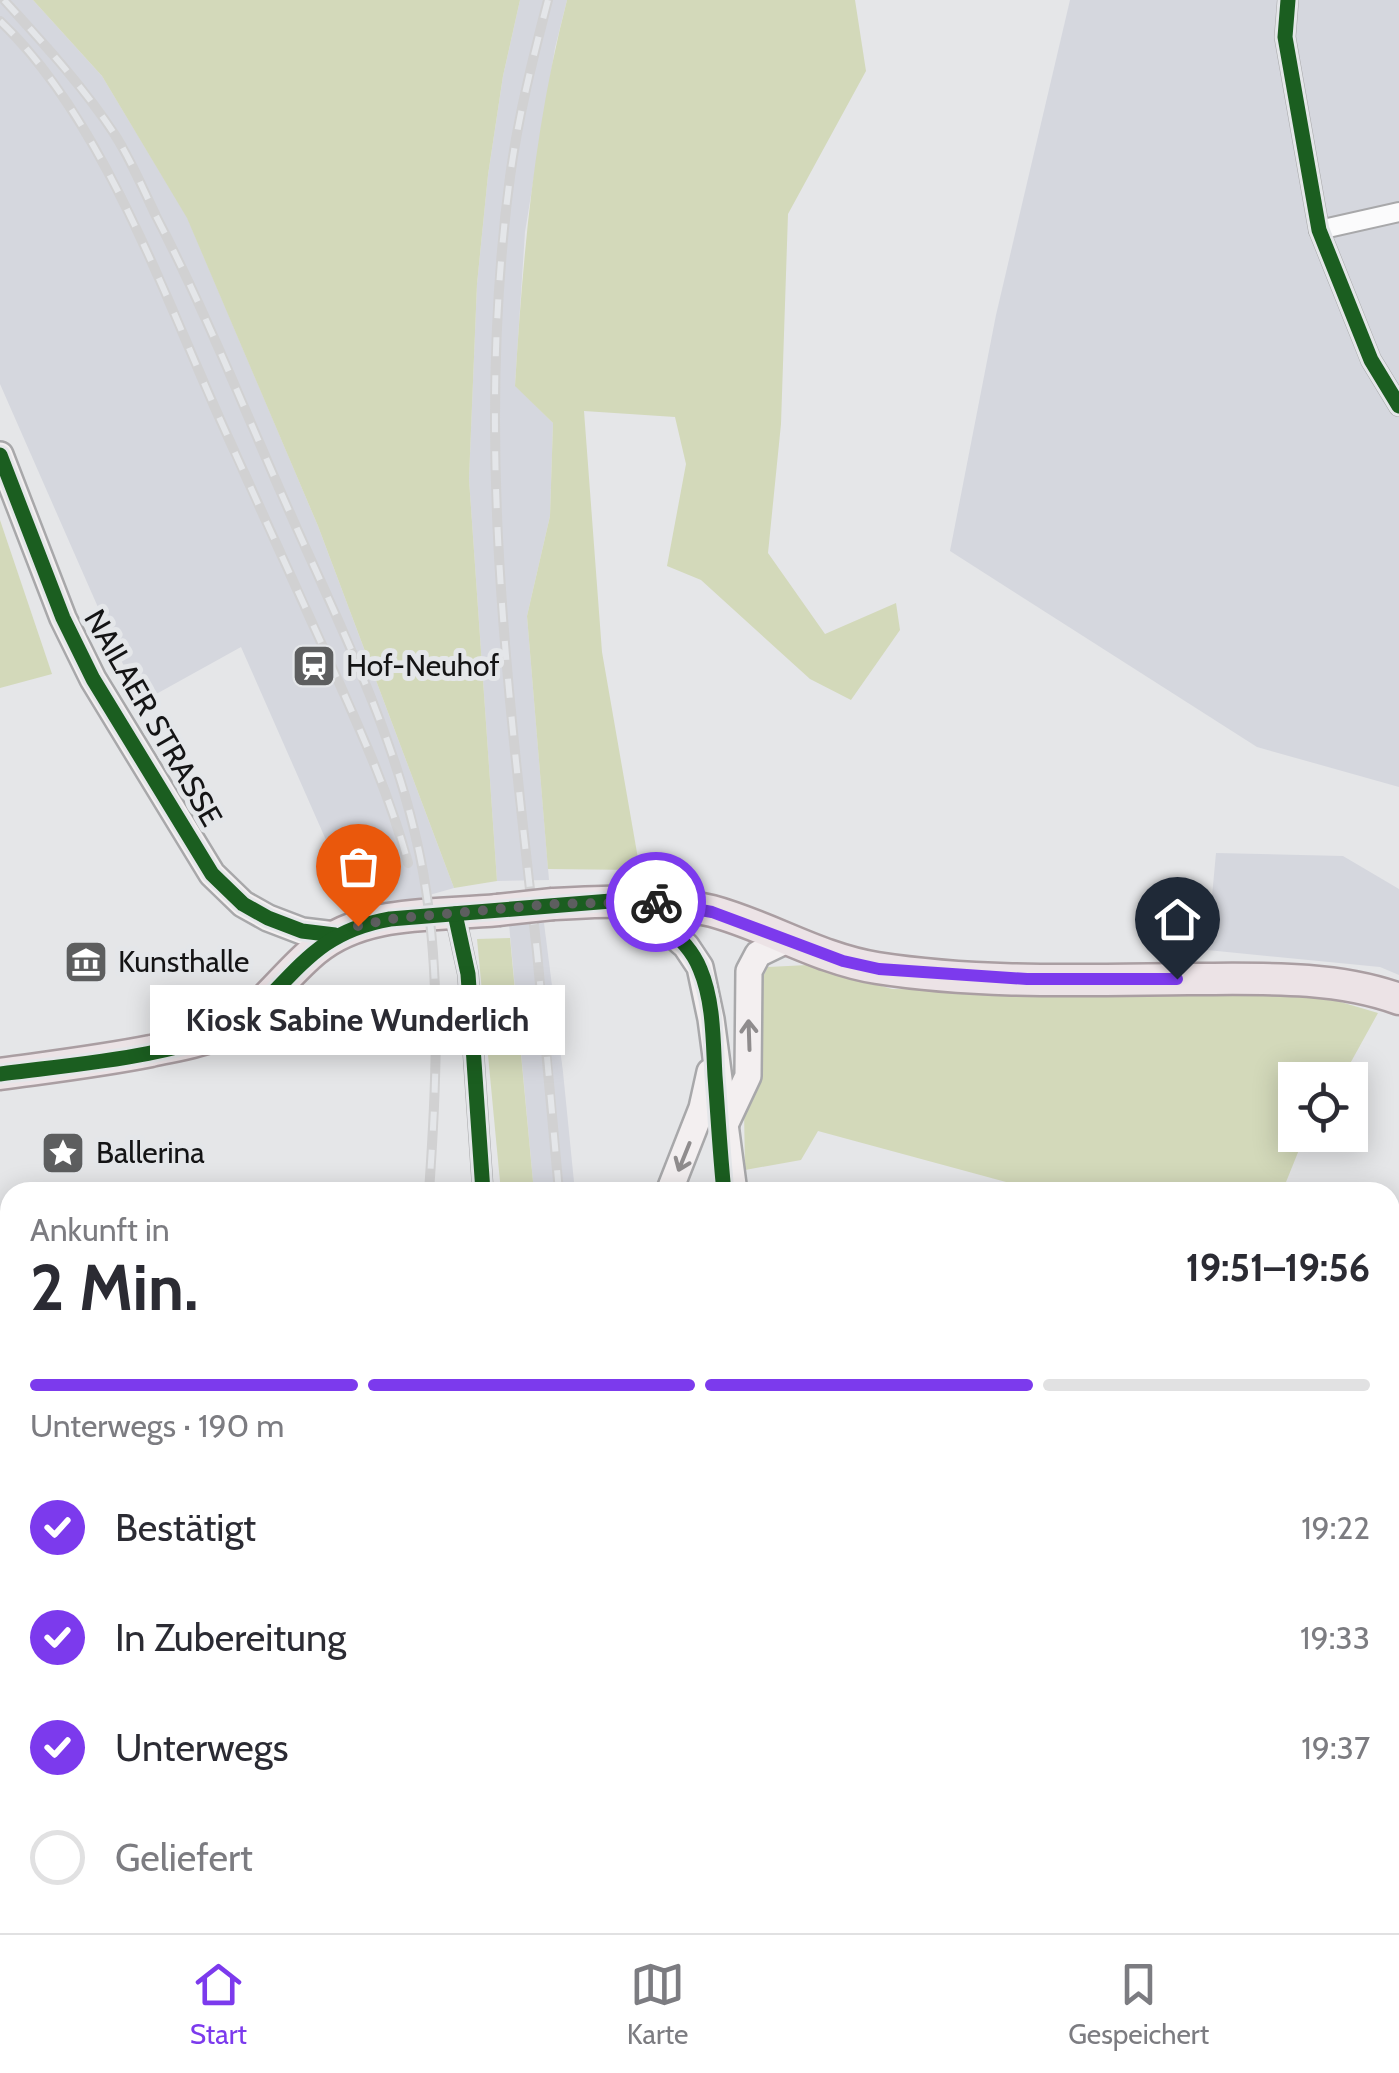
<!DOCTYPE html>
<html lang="de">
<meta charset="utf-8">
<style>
body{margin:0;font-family:Cabin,sans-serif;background:#f7f7f7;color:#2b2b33;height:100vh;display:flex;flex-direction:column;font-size:38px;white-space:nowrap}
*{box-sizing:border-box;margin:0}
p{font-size:32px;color:#7c7c81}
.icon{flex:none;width:55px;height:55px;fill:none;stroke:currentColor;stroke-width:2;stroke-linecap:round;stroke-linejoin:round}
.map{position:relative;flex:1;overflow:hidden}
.drawer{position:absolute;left:0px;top:1182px;width:1400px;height:752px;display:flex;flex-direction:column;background:#fff;border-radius:30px 30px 0 0;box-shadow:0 5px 25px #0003}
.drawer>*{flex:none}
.controls{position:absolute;left:1278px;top:1062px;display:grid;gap:20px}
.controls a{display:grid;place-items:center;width:90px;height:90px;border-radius:0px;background:#fff;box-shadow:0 5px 25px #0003;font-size:50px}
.pin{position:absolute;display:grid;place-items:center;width:85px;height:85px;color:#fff;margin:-102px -42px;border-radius:50% 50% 50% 0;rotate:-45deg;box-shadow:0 0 10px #0007}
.pin .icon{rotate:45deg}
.courier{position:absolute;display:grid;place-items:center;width:100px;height:100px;margin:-50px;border:8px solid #7c3aed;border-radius:50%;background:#fff;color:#222;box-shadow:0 2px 12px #0007}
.bubble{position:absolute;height:70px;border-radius:0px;background:#fff;box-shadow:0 5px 25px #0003;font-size:32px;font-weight:700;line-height:70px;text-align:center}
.head em{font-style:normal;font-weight:700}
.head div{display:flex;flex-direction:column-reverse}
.head{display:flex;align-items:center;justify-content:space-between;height:170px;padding:0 30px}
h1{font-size:65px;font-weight:700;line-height:75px}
.bar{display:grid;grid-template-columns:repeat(4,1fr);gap:15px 10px;align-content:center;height:120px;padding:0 30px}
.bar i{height:12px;border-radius:8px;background:#e1e1e2}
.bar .current{background:#7c3aed}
.bar p{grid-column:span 4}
ol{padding:0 30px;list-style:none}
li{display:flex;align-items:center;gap:30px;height:110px}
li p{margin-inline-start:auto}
li .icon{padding:10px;border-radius:50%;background:#7c3aed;color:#fff;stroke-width:4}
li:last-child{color:#7c7c81}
li i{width:55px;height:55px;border:5px solid #e1e1e2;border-radius:50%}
.menu{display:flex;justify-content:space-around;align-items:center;height:140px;border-top:2px solid #e1e1e2;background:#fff;font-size:28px;color:#7c7c81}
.menu a{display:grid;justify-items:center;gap:5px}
.menu .current{color:#7c3aed}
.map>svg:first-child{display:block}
.built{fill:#d5d7de}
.green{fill:#d3d9ba}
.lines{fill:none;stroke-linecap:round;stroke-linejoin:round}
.street-casing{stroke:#a8a8aa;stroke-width:22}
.secondary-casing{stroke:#a8a8aa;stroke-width:30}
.primary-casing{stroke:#aa9ea2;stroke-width:35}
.street{stroke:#fbfbfc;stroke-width:18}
.secondary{stroke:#f3eff0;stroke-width:25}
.primary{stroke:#ece3e6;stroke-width:30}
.rail-casing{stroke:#d1d1d2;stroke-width:10}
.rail{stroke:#e4e6e9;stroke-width:6;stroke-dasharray:19;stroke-linecap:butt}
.primary-bridge-casing{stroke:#aa9ea2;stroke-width:35;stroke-linecap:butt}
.primary-bridge{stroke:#ece3e6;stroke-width:30}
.cycleway-casing{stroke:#e4e6e9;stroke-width:21}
.cycleway{stroke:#1b5e20;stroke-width:15}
.oneway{stroke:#8f8c8d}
.done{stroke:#5d5e5f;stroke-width:10;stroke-dasharray:0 18}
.route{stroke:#7c3aed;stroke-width:12}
.labels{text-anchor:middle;stroke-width:10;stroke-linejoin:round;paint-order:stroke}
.poi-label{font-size:30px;fill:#141415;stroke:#e4e6e9;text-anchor:start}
.street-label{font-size:30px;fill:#141415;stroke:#e4e6e9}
</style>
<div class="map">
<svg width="1399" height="1933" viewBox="0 0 1399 1933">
<rect width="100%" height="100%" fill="#e5e6e8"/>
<g class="built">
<polygon points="0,0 33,0 102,76 187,217 318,526 454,888 359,915 241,647 140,703 0,384"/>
<polygon points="520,0 567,0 555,48 525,232 515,385 553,423 550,516 527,616 549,880 497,881 469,479 477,284 488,175 503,76"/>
<polygon points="1070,0 1399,0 1399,787 1257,747 950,551 996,315"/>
<polygon points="1216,853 1343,856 1399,889 1399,975 1380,967 1207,950"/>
<polygon points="544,923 563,1072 575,1192 534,1192 509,924"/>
<polygon points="10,1476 10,1673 0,1674 0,1478"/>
<polygon points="1390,1638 1399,1641 1399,1933 803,1933 798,1925 1390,1925"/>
<polygon points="15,1925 497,1925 495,1933 11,1933"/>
</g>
<g class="green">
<polygon points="33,0 520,0 503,76 488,175 477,284 469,479 497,881 454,888 318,526 187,218 102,76"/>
<path d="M567 0H855L866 71 788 214 781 424 768 553 825 634 896 603 900 630 851 700 810 679 701 580 667 566 686 464 675 417 584 411 602 652 640 870 548 869 527 616 550 516 553 423 515 386C523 254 534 128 567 0Z"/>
<polygon points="0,520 52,674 0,688"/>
<polygon points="510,938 534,1192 501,1192 477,939"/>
<polygon points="808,965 892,989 1317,995 1378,1013 1341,1080 1295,1080 1295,1135 1305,1135 1282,1192 1259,1183 1193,1192 1043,1192 818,1131 801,1160 745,1170 744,1109 759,1084 756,990 768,967"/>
</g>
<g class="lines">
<defs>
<g id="street">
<polyline points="1288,0 1285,37 1319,230 1371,360 1399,406"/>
<polyline points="1319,230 1399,212"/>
<polyline points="455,914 468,974 483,1192"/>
<polyline points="1390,1326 1399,1326"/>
<polyline points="1390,1555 1399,1558"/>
<polyline points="0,1909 10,1892"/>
<polyline points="507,1933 508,1925"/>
</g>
<g id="secondary">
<polyline points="0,455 63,618 93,679 212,874 243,904 268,918 302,931 335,935"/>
<polyline points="620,904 657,921 686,946 700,967 711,1019 734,1192"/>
<polyline points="724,1127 748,1076 749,971 758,954 789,939"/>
<polyline points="669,1192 702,1108 710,1072"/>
<polyline points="1390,1612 1399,1616"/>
<polyline points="745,1925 750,1933"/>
</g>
<g id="primary">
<path d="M553 904C607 901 659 898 712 911 768 926 819 959 877 968 979 984 1085 980 1188 979 1257 979 1333 975 1399 999"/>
<path d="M0 1074C50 1067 101 1061 151 1051 173 1046 197 1043 217 1034 259 1016 281 978 315 950 364 909 437 916 498 910"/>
</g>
</defs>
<use href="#street" class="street-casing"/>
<use href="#secondary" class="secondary-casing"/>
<use href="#primary" class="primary-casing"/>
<use href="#street" class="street"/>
<use href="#secondary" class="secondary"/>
<use href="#primary" class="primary"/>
<defs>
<g id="rail">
<path d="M4 0C43 43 83 86 115 135 131 160 143 189 156 216 206 312 246 414 290 513 344 635 406 756 426 890 441 989 436 1092 429 1192"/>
<path d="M548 0C533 58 518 117 510 177 475 440 508 691 537 952 545 1032 552 1112 559 1192"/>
<path d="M0 21C105 120 168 307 228 437 261 511 295 584 328 658 358 725 389 792 408 863"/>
<polyline points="213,1933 218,1925"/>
<polyline points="592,1933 593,1925"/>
</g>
</defs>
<use href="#rail" class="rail-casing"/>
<use href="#rail" class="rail"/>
<defs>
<polyline id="primary-bridge" points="498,910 553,904"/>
</defs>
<use href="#primary-bridge" class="primary-bridge-casing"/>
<use href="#primary-bridge" class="primary-bridge"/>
<defs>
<g id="cycleway">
<polyline points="1288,0 1285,37 1319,230 1371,360 1399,406"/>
<polyline points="0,455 63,618 93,679 212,874 243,904 268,918 302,931 335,935"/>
<polyline points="455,914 468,974 483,1192"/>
<path d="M0 1074C66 1065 186 1057 241 1022 254 1014 264 1002 275 991 312 952 334 929 390 919L611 901C646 910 686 934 700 969 714 1002 713 1042 715 1076 718 1115 720 1154 724 1192"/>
</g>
</defs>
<use href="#cycleway" class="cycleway-casing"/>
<use href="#cycleway" class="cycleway"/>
</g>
<defs><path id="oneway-shaft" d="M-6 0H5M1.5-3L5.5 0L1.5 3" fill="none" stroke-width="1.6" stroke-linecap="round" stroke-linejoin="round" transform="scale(2.5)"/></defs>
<g class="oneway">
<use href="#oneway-shaft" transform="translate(749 1035) rotate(-92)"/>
<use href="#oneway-shaft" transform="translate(684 1157) rotate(112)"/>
</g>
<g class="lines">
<polyline class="done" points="358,926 390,919 553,904 656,902"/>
<polyline class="route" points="656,902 712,912 843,961 879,969 1027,979 1177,979"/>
</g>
<defs>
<symbol id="station-square" viewBox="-11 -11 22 22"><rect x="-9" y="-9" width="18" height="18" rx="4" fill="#5d5e5f" stroke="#e4e6e9"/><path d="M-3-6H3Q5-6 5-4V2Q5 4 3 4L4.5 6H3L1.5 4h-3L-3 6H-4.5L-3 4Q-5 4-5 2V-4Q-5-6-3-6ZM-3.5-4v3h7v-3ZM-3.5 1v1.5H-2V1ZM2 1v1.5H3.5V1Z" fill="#fff"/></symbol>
<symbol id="museum-square" viewBox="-11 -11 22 22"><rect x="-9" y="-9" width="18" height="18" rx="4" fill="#5d5e5f" stroke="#e4e6e9"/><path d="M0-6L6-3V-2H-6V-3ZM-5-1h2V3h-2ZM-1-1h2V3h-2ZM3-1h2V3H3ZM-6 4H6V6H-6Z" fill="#fff"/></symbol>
<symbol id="sight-square" viewBox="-11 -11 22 22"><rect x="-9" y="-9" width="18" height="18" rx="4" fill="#5d5e5f" stroke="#e4e6e9"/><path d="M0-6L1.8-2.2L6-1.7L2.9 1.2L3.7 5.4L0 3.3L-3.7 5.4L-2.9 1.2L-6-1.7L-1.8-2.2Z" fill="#fff"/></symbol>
</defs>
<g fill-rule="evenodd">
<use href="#station-square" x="289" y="641" width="50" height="50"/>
<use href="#museum-square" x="61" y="937" width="50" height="50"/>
<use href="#sight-square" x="38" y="1128" width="50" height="50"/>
</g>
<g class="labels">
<g class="poi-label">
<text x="346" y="676">Hof-Neuhof</text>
<text x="118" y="972">Kunsthalle</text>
<text x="96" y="1163">Ballerina</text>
</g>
<g class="street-label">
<text transform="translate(153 718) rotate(60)" y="10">NAILAER STRASSE</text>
</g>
</g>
</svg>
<div class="controls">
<a><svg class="icon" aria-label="locate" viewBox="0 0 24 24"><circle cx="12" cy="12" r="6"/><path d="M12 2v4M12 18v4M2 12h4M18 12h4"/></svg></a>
</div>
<div class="pin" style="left:358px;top:926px;background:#ea580c"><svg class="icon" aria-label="bag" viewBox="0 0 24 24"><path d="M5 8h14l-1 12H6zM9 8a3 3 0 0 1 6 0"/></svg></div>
<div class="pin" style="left:1177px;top:979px;background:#1f2937"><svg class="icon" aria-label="home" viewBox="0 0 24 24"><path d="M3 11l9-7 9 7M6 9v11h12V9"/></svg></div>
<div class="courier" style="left:656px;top:902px"><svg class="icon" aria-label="bike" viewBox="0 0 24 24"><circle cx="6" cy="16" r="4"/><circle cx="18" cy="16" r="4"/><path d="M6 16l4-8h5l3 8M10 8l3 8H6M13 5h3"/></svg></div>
<div class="bubble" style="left:150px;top:985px;width:415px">Kiosk Sabine Wunderlich</div>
<section class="drawer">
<div class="head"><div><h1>2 Min.</h1><p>Ankunft in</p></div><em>19:51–19:56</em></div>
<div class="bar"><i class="current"></i><i class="current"></i><i class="current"></i><i></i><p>Unterwegs · 190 m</p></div>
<ol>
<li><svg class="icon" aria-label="check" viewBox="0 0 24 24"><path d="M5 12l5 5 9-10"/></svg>Bestätigt<p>19:22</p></li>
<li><svg class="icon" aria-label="check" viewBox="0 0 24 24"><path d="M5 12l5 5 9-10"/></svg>In Zubereitung<p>19:33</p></li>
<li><svg class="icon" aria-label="check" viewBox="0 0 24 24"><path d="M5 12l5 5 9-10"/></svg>Unterwegs<p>19:37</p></li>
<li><i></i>Geliefert</li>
</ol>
</section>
</div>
<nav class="menu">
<a class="current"><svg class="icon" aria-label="home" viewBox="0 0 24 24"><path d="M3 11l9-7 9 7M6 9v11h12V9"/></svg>Start</a>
<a><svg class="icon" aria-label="map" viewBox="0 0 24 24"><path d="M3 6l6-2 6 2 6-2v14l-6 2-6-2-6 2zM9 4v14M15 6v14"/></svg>Karte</a>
<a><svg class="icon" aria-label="saved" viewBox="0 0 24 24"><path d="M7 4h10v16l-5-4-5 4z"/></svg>Gespeichert</a>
</nav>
